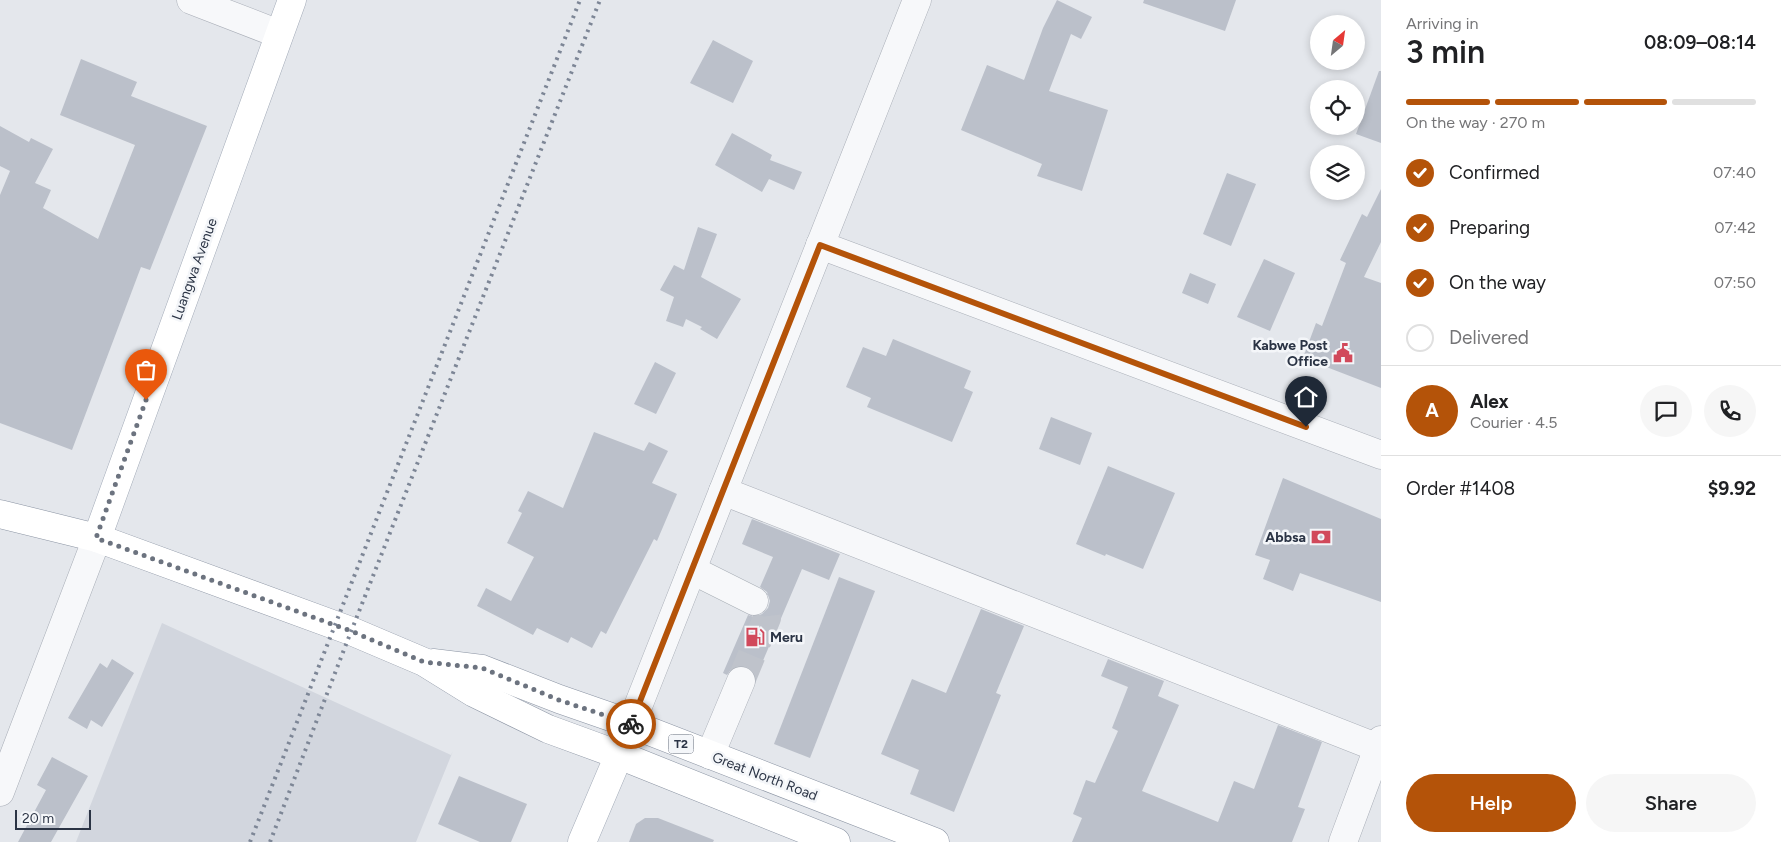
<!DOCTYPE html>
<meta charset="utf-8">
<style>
body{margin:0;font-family:Figtree,sans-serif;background:#f6f6f6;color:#202124;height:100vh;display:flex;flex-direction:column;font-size:19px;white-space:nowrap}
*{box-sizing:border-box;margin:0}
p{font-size:16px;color:#757577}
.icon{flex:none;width:28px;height:28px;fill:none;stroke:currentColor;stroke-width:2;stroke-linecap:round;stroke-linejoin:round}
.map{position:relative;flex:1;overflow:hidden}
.details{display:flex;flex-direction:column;background:#fff;width:400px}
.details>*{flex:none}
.needle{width:32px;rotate:29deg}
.controls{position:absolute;left:1310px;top:15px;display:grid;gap:10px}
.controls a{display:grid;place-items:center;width:55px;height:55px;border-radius:50%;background:#fff;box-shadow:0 2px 8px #0003;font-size:25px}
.scale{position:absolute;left:15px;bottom:12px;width:76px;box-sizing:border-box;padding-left:5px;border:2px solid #2b3445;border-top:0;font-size:14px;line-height:18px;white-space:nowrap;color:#2b3445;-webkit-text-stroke:4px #f4f6f9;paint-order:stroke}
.pin{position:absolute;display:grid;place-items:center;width:42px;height:42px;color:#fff;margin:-51px -21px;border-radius:50% 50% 50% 0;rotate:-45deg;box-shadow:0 0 5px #0007}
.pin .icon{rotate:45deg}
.courier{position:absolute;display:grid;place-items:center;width:50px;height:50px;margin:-25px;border:4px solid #b45309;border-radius:50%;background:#fff;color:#222;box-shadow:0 1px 6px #0007}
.headline em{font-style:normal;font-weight:600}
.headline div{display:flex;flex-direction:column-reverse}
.headline{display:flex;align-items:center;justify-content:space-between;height:85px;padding:0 25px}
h1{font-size:32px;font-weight:600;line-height:38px}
.bar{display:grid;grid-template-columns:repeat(4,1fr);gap:8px 5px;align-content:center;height:60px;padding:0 25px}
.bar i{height:6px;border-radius:4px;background:#e0e0e0}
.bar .on{background:#b45309}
.bar p{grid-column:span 4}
.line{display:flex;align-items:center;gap:12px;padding:0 25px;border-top:1px solid #e0e0e0}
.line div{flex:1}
.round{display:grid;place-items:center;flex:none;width:52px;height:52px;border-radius:26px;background:#f6f6f6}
ol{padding:0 25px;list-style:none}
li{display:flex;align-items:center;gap:15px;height:55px}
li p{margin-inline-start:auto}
li .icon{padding:5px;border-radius:50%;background:#b45309;color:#fff;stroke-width:4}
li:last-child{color:#757577}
li i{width:28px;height:28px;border:2px solid #e0e0e0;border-radius:50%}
.action{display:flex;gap:10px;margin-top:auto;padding:10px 25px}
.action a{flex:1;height:58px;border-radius:30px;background:#b45309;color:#fff;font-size:20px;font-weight:600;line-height:58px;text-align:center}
.action a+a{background:#f6f6f6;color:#202124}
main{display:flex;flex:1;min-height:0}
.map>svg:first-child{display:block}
.built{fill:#d2d6de}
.building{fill:#bbc0ca}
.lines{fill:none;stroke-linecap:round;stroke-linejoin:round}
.minor-tunnel{stroke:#bfc3cb;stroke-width:28;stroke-dasharray:28 14;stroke-linecap:butt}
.minor-casing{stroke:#a9aeb7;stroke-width:29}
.major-casing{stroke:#a3abb8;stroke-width:29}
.highway-casing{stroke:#8b94a3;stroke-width:29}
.minor{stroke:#f7f8fa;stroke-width:28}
.major{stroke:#fff;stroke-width:28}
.highway{stroke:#fff;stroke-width:28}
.rail{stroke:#7d8696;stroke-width:4;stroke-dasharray:2.5 5;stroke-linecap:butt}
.done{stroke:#6c737f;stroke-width:5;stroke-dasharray:0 9}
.route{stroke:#b45309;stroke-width:6}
.labels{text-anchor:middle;stroke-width:5;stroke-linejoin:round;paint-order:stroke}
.shield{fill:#f4f6f9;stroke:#676e7b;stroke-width:1}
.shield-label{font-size:12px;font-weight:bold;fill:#2b3445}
.street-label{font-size:14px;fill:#2b3445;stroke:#f4f6f9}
.poi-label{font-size:14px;font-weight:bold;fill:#2b3445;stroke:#f4f6f9;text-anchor:end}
</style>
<main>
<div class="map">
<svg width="1381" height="842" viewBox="0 0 1381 842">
<rect width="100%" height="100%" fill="#e4e7ec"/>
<polygon class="built" points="162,623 451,755 453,751 416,842 76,842"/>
<g class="building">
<polygon points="1057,0 1092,17 1081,39 1071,34 1049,91 1108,110 1082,191 1037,176 1042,164 961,130 987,65 1024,80 1043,28"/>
<polygon points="1144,0 1236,0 1225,31 1143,3"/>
<polygon points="713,40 753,61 733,103 690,83"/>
<polygon points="81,59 137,82 131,96 207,126 150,270 141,267 72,450 0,423 0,195 10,171 0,166 0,126 29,142 31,138 53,149 35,183 51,190 43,208 98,239 135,145 60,115"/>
<polygon points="1379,71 1381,71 1381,143 1356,134"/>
<polygon points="732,133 772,155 770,160 802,172 794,190 769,179 762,192 715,165"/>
<polygon points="1227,173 1256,184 1231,246 1203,234"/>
<polygon points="1381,189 1381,242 1364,277 1381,283 1381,388 1303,358 1316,323 1322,326 1346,263 1340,260 1362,214 1367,217"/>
<polygon points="698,227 717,234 701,277 741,299 717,339 700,329 702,327 686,319 683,327 666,321 674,297 660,290 674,265 684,270"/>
<polygon points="1264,259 1295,273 1270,331 1237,317"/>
<polygon points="1190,273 1216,284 1208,304 1182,293"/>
<polygon points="893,339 971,371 964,388 973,392 952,442 867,407 871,398 846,387 863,347 886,356"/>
<polygon points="655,362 676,373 656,414 634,404"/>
<polygon points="1051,417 1092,433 1080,465 1039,449"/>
<polygon points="594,432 644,451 649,442 668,451 652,483 677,494 657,541 654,539 606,634 601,631 592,648 571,637 568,643 537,628 533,635 477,606 486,588 511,601 534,557 507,543 522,513 518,511 528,491 563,508"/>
<polygon points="1108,466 1175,493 1143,569 1106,554 1105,556 1076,544"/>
<polygon points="1283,478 1381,519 1381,602 1300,573 1293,591 1263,579 1270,560 1255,555"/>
<polygon points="752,519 840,554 829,580 802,569 756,677 753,671 747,667 740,666 732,668 727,675 723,673 748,615 754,617 762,614 768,608 770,601 767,592 760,587 773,557 742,544"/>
<polygon points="839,577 875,591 810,758 774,744"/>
<polygon points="981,609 1024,626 996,693 1001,695 954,812 910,794 919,770 881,754 912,679 946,693"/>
<polygon points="112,659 134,673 102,727 91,720 87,729 68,718 100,663 107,668"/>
<polygon points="1108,659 1164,681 1158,696 1179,705 1142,791 1218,822 1234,781 1254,789 1278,725 1322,742 1298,807 1305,809 1292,842 1072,842 1082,818 1073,814 1086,780 1095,783 1118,731 1112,728 1128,687 1101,676"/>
<polygon points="52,757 88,776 51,842 18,842 46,790 37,785"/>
<polygon points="459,776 527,804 511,842 480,842 438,824"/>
<polygon points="645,818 658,818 714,840 713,842 629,842 636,824"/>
</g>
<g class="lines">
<polyline class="minor-tunnel" points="741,681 767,618 766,610 754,601"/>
<defs>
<g id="minor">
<polyline points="191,0 279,34"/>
<polyline points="820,245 1381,455"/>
<polyline points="723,491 1381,749"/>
<polyline points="692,570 754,601"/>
<polyline points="631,724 917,0"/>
<polyline points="710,755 741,681"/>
<polyline points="0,792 97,538"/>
<polyline points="1343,842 1381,740"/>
</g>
<g id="major">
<polyline points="97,538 292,0"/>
<polyline points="582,842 619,755"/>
</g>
<g id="highway">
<polyline points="0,514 97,538 351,631 424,662 474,693 548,729 619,755 836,842"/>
<polyline points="433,663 482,669 559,699 631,724 935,842"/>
</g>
</defs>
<use href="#minor" class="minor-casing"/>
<use href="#major" class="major-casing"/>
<use href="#highway" class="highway-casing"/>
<use href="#minor" class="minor"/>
<use href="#major" class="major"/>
<use href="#highway" class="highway"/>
<g class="rail">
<polyline points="250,842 580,0"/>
<polyline points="270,842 345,647 600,0"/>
</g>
</g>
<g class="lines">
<polyline class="done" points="146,400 96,538 351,631 424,662 482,668 559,700 631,724"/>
<polyline class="route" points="631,724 820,245 1306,427"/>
</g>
<defs>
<symbol id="civic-bare" viewBox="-9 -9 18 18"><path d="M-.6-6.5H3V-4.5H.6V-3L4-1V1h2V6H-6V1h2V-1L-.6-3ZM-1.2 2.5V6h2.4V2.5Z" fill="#d1495b" stroke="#f4f6f9" stroke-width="2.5" paint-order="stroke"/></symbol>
<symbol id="bank-bare" viewBox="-9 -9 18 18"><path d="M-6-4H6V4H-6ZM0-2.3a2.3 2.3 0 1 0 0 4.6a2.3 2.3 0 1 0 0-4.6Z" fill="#d1495b" stroke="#f4f6f9" stroke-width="2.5" paint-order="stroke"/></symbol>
<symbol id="fuel-bare" viewBox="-9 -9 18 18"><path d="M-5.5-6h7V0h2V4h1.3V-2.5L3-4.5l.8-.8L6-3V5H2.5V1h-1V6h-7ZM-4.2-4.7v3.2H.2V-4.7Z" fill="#d1495b" stroke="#f4f6f9" stroke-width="2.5" paint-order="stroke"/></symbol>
</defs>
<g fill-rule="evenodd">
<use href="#civic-bare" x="1329" y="339" width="28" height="28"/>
<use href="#bank-bare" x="1307" y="523" width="28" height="28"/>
<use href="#fuel-bare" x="741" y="623" width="28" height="28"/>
</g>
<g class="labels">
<rect class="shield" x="668.5" y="734.5" width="25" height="19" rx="4"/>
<g class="shield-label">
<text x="681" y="748">T2</text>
</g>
<g class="street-label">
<text transform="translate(194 269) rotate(-70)" y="5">Luangwa Avenue</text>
<text transform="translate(765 776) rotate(21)" y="5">Great North Road</text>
</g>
<g class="poi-label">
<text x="1328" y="350">Kabwe Post<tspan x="1328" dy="16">Office</tspan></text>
<text x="1306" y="542">Abbsa</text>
<text x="770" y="642" text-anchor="start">Meru</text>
</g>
</g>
</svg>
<div class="controls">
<a><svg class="needle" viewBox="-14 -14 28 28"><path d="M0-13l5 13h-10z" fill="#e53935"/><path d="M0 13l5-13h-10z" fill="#757577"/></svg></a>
<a><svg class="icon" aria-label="locate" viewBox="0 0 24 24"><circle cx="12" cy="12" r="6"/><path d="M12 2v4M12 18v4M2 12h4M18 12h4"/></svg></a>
<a><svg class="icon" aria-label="layers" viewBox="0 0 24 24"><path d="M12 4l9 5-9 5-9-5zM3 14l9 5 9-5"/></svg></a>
</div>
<div class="scale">20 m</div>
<div class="pin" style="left:146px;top:400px;background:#ea580c"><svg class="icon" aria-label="bag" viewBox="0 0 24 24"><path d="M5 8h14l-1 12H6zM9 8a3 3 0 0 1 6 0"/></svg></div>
<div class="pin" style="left:1306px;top:427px;background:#1f2937"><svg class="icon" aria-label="home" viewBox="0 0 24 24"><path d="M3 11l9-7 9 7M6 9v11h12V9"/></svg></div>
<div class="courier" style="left:631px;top:724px"><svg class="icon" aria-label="bike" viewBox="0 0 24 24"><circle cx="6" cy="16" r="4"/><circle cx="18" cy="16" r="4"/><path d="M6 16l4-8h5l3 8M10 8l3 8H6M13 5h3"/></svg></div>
</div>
<section class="details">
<div class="headline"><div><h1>3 min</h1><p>Arriving in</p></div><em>08:09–08:14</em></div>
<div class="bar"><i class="on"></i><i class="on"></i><i class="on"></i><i></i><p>On the way · 270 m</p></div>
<ol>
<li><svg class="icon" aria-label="check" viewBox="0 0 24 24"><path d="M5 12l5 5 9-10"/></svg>Confirmed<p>07:40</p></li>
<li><svg class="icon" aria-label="check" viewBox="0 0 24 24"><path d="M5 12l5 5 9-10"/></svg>Preparing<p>07:42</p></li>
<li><svg class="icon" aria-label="check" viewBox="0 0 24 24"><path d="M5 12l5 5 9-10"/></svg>On the way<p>07:50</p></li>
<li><i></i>Delivered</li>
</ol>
<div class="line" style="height:90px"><b class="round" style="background:#b45309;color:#fff">A</b><div><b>Alex</b><p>Courier · 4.5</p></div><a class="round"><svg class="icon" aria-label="chat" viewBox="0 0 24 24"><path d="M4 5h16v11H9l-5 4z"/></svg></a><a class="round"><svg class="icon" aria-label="phone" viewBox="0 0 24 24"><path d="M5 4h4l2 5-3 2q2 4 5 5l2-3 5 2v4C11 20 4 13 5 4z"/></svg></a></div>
<div class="line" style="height:65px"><div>Order #1408</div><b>$9.92</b></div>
<div class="action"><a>Help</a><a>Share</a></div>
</section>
</main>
